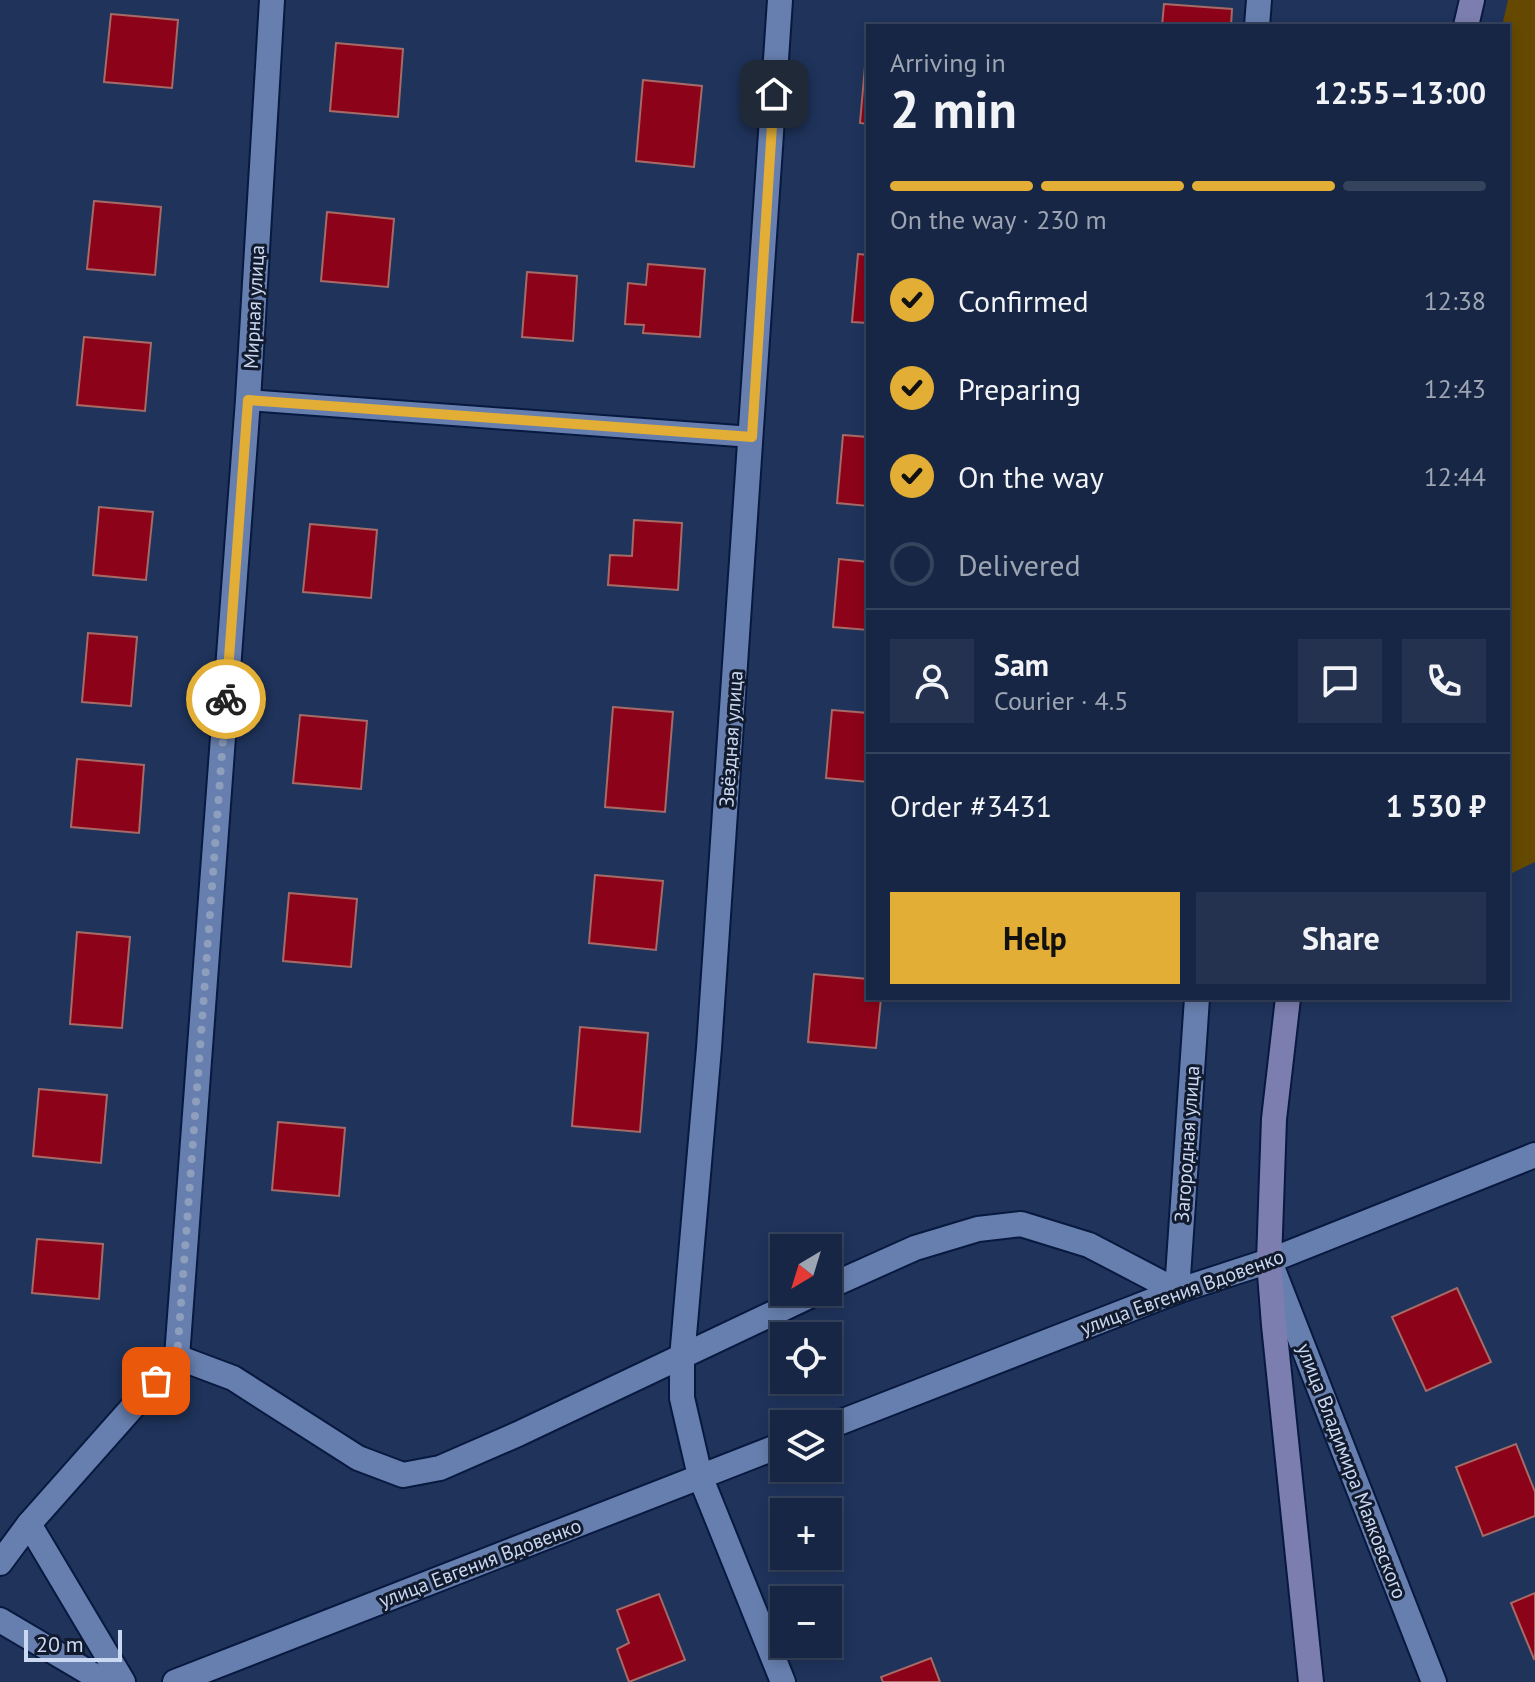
<!DOCTYPE html>
<meta charset="utf-8">
<style>
body{margin:0;font-family:"PT Sans",sans-serif;background:#24324f;color:#f1f3f6;height:100vh;display:flex;flex-direction:column;font-size:30px;white-space:nowrap}
*{box-sizing:border-box;margin:0}
p{font-size:26px;color:#9ea5b2}
.icon{flex:none;width:44px;height:44px;fill:none;stroke:currentColor;stroke-width:2;stroke-linecap:round;stroke-linejoin:round}
.map{position:relative;flex:1;overflow:hidden}
.panel{position:absolute;left:866px;top:24px;width:644px;height:976px;display:flex;flex-direction:column;background:#172644;border-radius:0px;box-shadow:0 4px 12px #0003,0 0 0 2px #36435d}
.panel>*{flex:none}
.needle{width:52px;rotate:218deg}
.fabs{position:absolute;left:770px;top:1234px;display:grid;gap:16px}
.fabs a{display:grid;place-items:center;width:72px;height:72px;border-radius:0px;background:#172644;box-shadow:0 4px 12px #0003,0 0 0 2px #36435d;font-size:40px}
.scale{position:absolute;left:24px;bottom:20px;width:98px;box-sizing:border-box;padding-left:8px;border:4px solid #cad8f2;border-top:0;font-size:22px;line-height:28px;white-space:nowrap;color:#cad8f2;-webkit-text-stroke:6px #121b2e;paint-order:stroke}
.pin{position:absolute;display:grid;place-items:center;width:68px;height:68px;color:#fff;margin:-34px;border-radius:16px;box-shadow:0 4px 12px #0006}
.courier{position:absolute;display:grid;place-items:center;width:80px;height:80px;margin:-40px;border:6px solid #e3ae35;border-radius:50%;background:#fff;color:#222;box-shadow:0 2px 10px #0007}
.headline em{font-style:normal;font-weight:800}
.headline div{display:flex;flex-direction:column-reverse}
.headline{display:flex;align-items:center;justify-content:space-between;height:136px;padding:0 24px}
h1{font-size:52px;font-weight:800;line-height:60px}
.bar{display:grid;grid-template-columns:repeat(4,1fr);gap:12px 8px;align-content:center;height:96px;padding:0 24px}
.bar i{height:10px;border-radius:6px;background:#36435d}
.bar .current{background:#e3ae35}
.bar p{grid-column:span 4}
.line{display:flex;align-items:center;gap:20px;padding:0 24px;border-top:2px solid #36435d}
.line div{flex:1}
.round{display:grid;place-items:center;flex:none;width:84px;height:84px;border-radius:0px;background:#24324f}
ol{padding:0 24px;list-style:none}
li{display:flex;align-items:center;gap:24px;height:88px}
li p{margin-inline-start:auto}
li .icon{padding:8px;border-radius:50%;background:#e3ae35;color:#111;stroke-width:4}
li:last-child{color:#9ea5b2}
li i{width:44px;height:44px;border:4px solid #36435d;border-radius:50%}
.primary-button{display:flex;gap:16px;margin-top:auto;padding:16px 24px}
.primary-button a{flex:1;height:92px;border-radius:0px;background:#e3ae35;color:#111;font-size:32px;font-weight:800;line-height:92px;text-align:center}
.primary-button a+a{background:#24324f;color:#f1f3f6}
.map>svg:first-child{display:block}
.green{fill:#654901}
.building{fill:#8c0319;stroke:#a66a67;stroke-width:2}
.lines{fill:none;stroke-linecap:round;stroke-linejoin:round}
.lane-casing{stroke:#08193f;stroke-width:24}
.street-casing{stroke:#08193f;stroke-width:28}
.secondary-casing{stroke:#08193f;stroke-width:28}
.lane{stroke:#677fae;stroke-width:20}
.street{stroke:#677fae;stroke-width:24}
.secondary{stroke:#7b7eae;stroke-width:24}
.done{stroke:#8e9ebd;stroke-width:8;stroke-dasharray:0 14.4}
.route{stroke:#e3ae35;stroke-width:10}
.labels{text-anchor:middle;stroke-width:6;stroke-linejoin:round;paint-order:stroke}
.street-label{font-size:20px;fill:#cad8f2;stroke:#121b2e}
</style>
<div class="map">
<svg width="1535" height="1682" viewBox="0 0 1535 1682">
<rect width="100%" height="100%" fill="#1f335b"/>
<polygon class="green" points="1508,0 1535,0 1535,862 1508,875 1508,26 1502,26"/>
<g class="building">
<polygon points="1164,4 1232,9 1231,26 1162,26"/>
<polygon points="111,14 178,20 172,88 104,82"/>
<polygon points="336,43 403,49 398,117 330,111"/>
<polygon points="866,55 868,55 868,124 860,123"/>
<polygon points="643,80 702,86 694,167 636,161"/>
<polygon points="94,201 161,207 155,275 87,269"/>
<polygon points="327,212 394,219 388,287 321,281"/>
<polygon points="858,254 868,255 868,323 852,322"/>
<polygon points="648,264 705,269 700,337 643,333 644,325 625,324 628,283 646,285"/>
<polygon points="527,272 577,276 573,341 522,337"/>
<polygon points="84,337 151,343 145,411 77,405"/>
<polygon points="843,435 868,437 868,506 837,503"/>
<polygon points="99,507 153,512 146,580 93,575"/>
<polygon points="634,520 682,523 678,590 608,585 610,555 632,556"/>
<polygon points="310,524 377,530 371,598 303,592"/>
<polygon points="839,559 868,562 868,630 833,627"/>
<polygon points="88,633 137,637 131,706 82,702"/>
<polygon points="613,707 673,712 665,812 605,807"/>
<polygon points="832,710 868,713 868,782 826,778"/>
<polygon points="300,715 367,721 361,789 293,783"/>
<polygon points="77,759 144,765 139,833 71,827"/>
<polygon points="595,875 663,881 656,950 589,943"/>
<polygon points="289,893 357,899 351,967 283,961"/>
<polygon points="77,932 130,937 122,1028 70,1024"/>
<polygon points="814,974 868,979 868,998 881,998 876,1048 808,1042"/>
<polygon points="580,1027 648,1033 640,1132 572,1126"/>
<polygon points="39,1089 107,1095 101,1163 33,1156"/>
<polygon points="278,1122 345,1128 339,1196 272,1190"/>
<polygon points="37,1239 103,1244 99,1299 32,1293"/>
<polygon points="1457,1288 1491,1362 1426,1391 1392,1317"/>
<polygon points="1516,1444 1535,1492 1535,1516 1483,1536 1456,1467"/>
<polygon points="1535,1593 1535,1658 1534,1659 1511,1603"/>
<polygon points="659,1594 685,1660 629,1682 617,1649 629,1643 617,1610"/>
<polygon points="931,1658 940,1682 883,1682 881,1677"/>
</g>
<g class="lines">
<defs>
<polyline id="lane" points="248,400 752,437"/>
<g id="street">
<polyline points="780,0 709,1048 682,1358 682,1398 700,1476 783,1682"/>
<polyline points="1257,26 1259,0"/>
<polyline points="1272,1267 1434,1682"/>
<polyline points="828,1287 915,1248 978,1229 1021,1224 1089,1245 1177,1291"/>
<polyline points="1177,1291 1197,998"/>
<polyline points="177,1357 233,1378 358,1458 403,1475 440,1468 518,1434 818,1292"/>
<polyline points="828,1427 1177,1291 1269,1261 1535,1155"/>
<polyline points="0,1563 29,1524"/>
<polyline points="0,1620 105,1682"/>
<polyline points="123,1682 29,1524 177,1357 248,400 272,0"/>
<polyline points="175,1682 784,1444"/>
</g>
<g id="secondary">
<polyline points="1466,26 1472,0"/>
<polyline points="1288,998 1274,1119 1269,1261 1274,1325 1311,1682"/>
</g>
</defs>
<use href="#lane" class="lane-casing"/>
<use href="#street" class="street-casing"/>
<use href="#secondary" class="secondary-casing"/>
<use href="#lane" class="lane"/>
<use href="#street" class="street"/>
<use href="#secondary" class="secondary"/>
</g>
<g class="lines">
<polyline class="done" points="156,1381 177,1357 226,699"/>
<polyline class="route" points="226,699 248,400 752,437 774,94"/>
</g>
<g class="labels">
<g class="street-label">
<text transform="translate(254 307) rotate(-87)" y="7">Мирная улица</text>
<text transform="translate(731 739) rotate(-86)" y="7">Звёздная улица</text>
<text transform="translate(1187 1144) rotate(-86)" y="7">Загородная улица</text>
<text transform="translate(1182 1292) rotate(-20)" y="7">улица Евгения Вдовенко</text>
<text transform="translate(1352 1471) rotate(69)" y="7">улица Владимира Маяковского</text>
<text transform="translate(480 1563) rotate(-21)" y="7">улица Евгения Вдовенко</text>
</g>
</g>
</svg>
<div class="fabs">
<a><svg class="needle" viewBox="-14 -14 28 28"><path d="M0-13l5 13h-10z" fill="#e53935"/><path d="M0 13l5-13h-10z" fill="#9ea5b2"/></svg></a>
<a><svg class="icon" aria-label="locate" viewBox="0 0 24 24"><circle cx="12" cy="12" r="6"/><path d="M12 2v4M12 18v4M2 12h4M18 12h4"/></svg></a>
<a><svg class="icon" aria-label="layers" viewBox="0 0 24 24"><path d="M12 4l9 5-9 5-9-5zM3 14l9 5 9-5"/></svg></a>
<a>+</a>
<a>−</a>
</div>
<div class="scale">20 m</div>
<div class="pin" style="left:156px;top:1381px;background:#ea580c"><svg class="icon" aria-label="bag" viewBox="0 0 24 24"><path d="M5 8h14l-1 12H6zM9 8a3 3 0 0 1 6 0"/></svg></div>
<div class="pin" style="left:774px;top:94px;background:#1f2937"><svg class="icon" aria-label="home" viewBox="0 0 24 24"><path d="M3 11l9-7 9 7M6 9v11h12V9"/></svg></div>
<div class="courier" style="left:226px;top:699px"><svg class="icon" aria-label="bike" viewBox="0 0 24 24"><circle cx="6" cy="16" r="4"/><circle cx="18" cy="16" r="4"/><path d="M6 16l4-8h5l3 8M10 8l3 8H6M13 5h3"/></svg></div>
<section class="panel">
<div class="headline"><div><h1>2 min</h1><p>Arriving in</p></div><em>12:55–13:00</em></div>
<div class="bar"><i class="current"></i><i class="current"></i><i class="current"></i><i></i><p>On the way · 230 m</p></div>
<ol>
<li><svg class="icon" aria-label="check" viewBox="0 0 24 24"><path d="M5 12l5 5 9-10"/></svg>Confirmed<p>12:38</p></li>
<li><svg class="icon" aria-label="check" viewBox="0 0 24 24"><path d="M5 12l5 5 9-10"/></svg>Preparing<p>12:43</p></li>
<li><svg class="icon" aria-label="check" viewBox="0 0 24 24"><path d="M5 12l5 5 9-10"/></svg>On the way<p>12:44</p></li>
<li><i></i>Delivered</li>
</ol>
<div class="line" style="height:144px"><a class="round"><svg class="icon" aria-label="person" viewBox="0 0 24 24"><circle cx="12" cy="8" r="4"/><path d="M4 21q1-7 8-7t8 7"/></svg></a><div><b>Sam</b><p>Courier · 4.5</p></div><a class="round"><svg class="icon" aria-label="chat" viewBox="0 0 24 24"><path d="M4 5h16v11H9l-5 4z"/></svg></a><a class="round"><svg class="icon" aria-label="phone" viewBox="0 0 24 24"><path d="M5 4h4l2 5-3 2q2 4 5 5l2-3 5 2v4C11 20 4 13 5 4z"/></svg></a></div>
<div class="line" style="height:104px"><div>Order #3431</div><b>1 530 ₽</b></div>
<div class="primary-button"><a>Help</a><a>Share</a></div>
</section>
</div>
